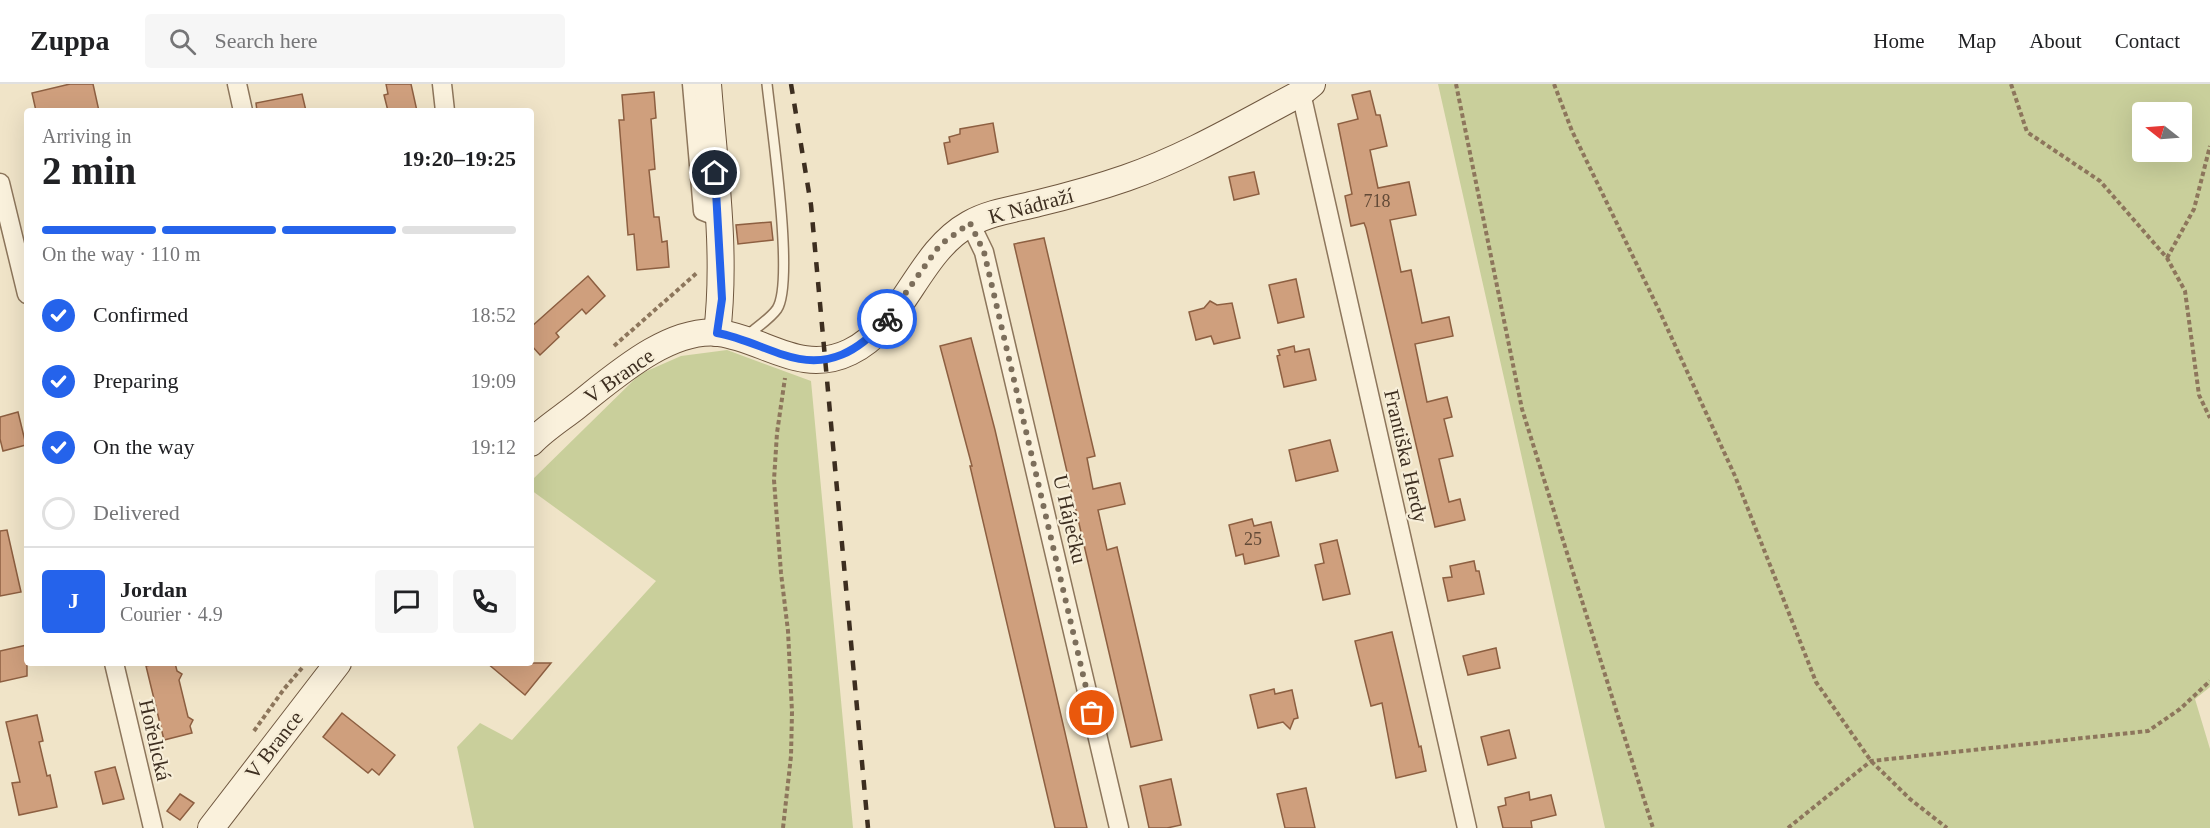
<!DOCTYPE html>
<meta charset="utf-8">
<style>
body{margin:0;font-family:Georgia,serif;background:#f6f6f6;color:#202124;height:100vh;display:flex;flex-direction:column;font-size:22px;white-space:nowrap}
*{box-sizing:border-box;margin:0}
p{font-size:20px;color:#757577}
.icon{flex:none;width:33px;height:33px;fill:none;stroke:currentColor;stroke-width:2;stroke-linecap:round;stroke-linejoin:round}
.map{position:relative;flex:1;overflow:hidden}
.details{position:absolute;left:24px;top:24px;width:510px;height:558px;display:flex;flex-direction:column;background:#fff;border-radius:6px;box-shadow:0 6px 24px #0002}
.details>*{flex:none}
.needle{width:39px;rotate:287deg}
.fabs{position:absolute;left:2132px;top:18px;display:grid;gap:12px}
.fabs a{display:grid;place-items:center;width:60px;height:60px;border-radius:6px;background:#fff;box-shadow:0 6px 24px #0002;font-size:30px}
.pin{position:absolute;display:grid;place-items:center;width:51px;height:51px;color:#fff;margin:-26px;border:3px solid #fff;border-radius:50%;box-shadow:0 2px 6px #0007}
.courier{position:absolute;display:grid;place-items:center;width:60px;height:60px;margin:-30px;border:4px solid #2563eb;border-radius:50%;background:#fff;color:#222;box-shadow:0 2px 8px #0007}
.headline em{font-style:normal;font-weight:700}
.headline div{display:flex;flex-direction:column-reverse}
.headline{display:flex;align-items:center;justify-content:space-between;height:102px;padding:0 18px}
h1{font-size:39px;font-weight:700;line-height:45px}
.bar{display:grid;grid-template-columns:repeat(4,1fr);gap:9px 6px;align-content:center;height:72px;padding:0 18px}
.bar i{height:8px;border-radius:4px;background:#e0e0e0}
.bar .on{background:#2563eb}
.bar p{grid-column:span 4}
.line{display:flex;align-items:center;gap:15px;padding:0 18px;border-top:2px solid #e0e0e0}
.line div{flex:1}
.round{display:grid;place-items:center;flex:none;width:63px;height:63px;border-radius:6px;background:#f6f6f6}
ol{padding:0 18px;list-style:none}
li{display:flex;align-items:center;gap:18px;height:66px}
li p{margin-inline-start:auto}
li .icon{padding:6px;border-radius:50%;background:#2563eb;color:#fff;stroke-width:4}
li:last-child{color:#757577}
li i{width:33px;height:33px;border:3px solid #e0e0e0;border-radius:50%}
header{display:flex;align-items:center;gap:36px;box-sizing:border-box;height:84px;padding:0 30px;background:#fff;border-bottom:2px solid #e0e0e0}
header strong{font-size:28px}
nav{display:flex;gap:33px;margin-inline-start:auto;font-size:21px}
.search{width:420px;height:54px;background:#f6f6f6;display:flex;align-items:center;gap:15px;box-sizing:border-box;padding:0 21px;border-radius:6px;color:#757577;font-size:22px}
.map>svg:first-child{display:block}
.green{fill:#c9cf9b;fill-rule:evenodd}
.building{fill:#cf9f7d;stroke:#8d5f41;stroke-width:1.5}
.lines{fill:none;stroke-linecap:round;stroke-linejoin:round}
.lane-casing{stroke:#8d765c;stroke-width:12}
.street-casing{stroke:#8d765c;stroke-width:21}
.secondary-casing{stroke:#6f573f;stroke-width:28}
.path{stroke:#8d765c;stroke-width:4;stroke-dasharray:4.5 3;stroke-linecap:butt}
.lane{stroke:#faf1dc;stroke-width:9}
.street{stroke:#faf1dc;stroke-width:18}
.secondary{stroke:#faf1dc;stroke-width:26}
.rail{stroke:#3d2e20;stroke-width:4.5;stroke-dasharray:10 10;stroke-linecap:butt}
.done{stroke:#7c6e5b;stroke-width:6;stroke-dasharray:0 10.8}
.route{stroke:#2563eb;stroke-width:8}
.labels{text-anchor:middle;stroke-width:4.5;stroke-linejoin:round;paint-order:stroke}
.number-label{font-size:18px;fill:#624a37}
.street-label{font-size:21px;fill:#3d2e20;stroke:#f7eed8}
</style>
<header>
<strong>Zuppa</strong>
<div class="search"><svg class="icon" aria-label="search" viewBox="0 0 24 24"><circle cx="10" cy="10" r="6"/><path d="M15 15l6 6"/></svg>Search here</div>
<nav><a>Home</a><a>Map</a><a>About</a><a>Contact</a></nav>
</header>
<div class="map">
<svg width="2210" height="744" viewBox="0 0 2210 744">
<rect width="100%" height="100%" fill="#f0e4c8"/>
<g class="green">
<path d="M1438 0H2210V603L2195 615 2210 665V744H1605ZM2181 28V68H2142V28Z"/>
<polygon points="727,266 811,297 853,744 474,744 457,663 480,639 512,656 656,497 531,406 531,397 640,290 681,272"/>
</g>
<g class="building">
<polygon points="70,0 93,0 99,27 36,27 32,9"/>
<polygon points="386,0 411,0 417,27 388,27 384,11 388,10"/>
<polygon points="1370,7 1376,31 1380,31 1387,62 1370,66 1378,104 1409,98 1416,131 1390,136 1401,188 1411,186 1422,239 1449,233 1453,252 1415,260 1427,318 1447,313 1452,333 1444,335 1453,372 1439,375 1449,418 1460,415 1465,436 1435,443 1366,144 1364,139 1351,142 1345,112 1352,110 1338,40 1358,35 1352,11"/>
<polygon points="654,8 656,34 651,35 655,85 649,86 654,133 659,133 662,158 667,157 669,183 637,186 634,150 628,151 619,36 624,36 622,11"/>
<polygon points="302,10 306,27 257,27 256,19"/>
<polygon points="993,39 998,68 948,80 944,59 950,58 949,53 960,50 960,45"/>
<polygon points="1254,88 1259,110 1234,116 1229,93"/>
<polygon points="771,138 773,156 738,160 736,141"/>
<polygon points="1044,154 1095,372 1087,374 1093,405 1120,399 1125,420 1098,426 1107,466 1117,463 1162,656 1131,663 1014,160"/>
<polygon points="588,192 605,212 586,230 582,225 556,249 559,253 540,271 531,261 531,243"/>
<polygon points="1296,195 1304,233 1278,239 1269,201"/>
<polygon points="1210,217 1217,221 1232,219 1240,254 1214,260 1211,252 1196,256 1189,228 1204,224"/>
<polygon points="971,254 995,346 1087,744 1055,744 970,382 972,382 940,262"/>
<polygon points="1294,262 1295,268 1309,265 1316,296 1284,303 1277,272 1280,271 1278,266"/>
<polygon points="18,328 26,361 3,367 0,355 0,333"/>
<polygon points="1330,356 1338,387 1296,397 1289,366"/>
<polygon points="1252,435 1254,442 1271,438 1279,472 1245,480 1243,470 1236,472 1229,441"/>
<polygon points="7,446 21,508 0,512 0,447"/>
<polygon points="1337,456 1350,510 1323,516 1315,481 1324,479 1320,460"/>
<polygon points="1474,477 1476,487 1479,487 1484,510 1448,517 1443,494 1452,493 1450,482"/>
<polygon points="1392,548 1419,663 1421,662 1426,687 1396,694 1382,619 1371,622 1355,557"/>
<polygon points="27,561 27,592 0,598 0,567"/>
<polygon points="1496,564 1500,584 1468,591 1463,572"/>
<polygon points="159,579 175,579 177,587 182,590 179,596 188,633 193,636 190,642 192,649 164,656 146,582"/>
<polygon points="487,579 551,579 525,611"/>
<polygon points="1274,605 1275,610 1292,606 1298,634 1294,635 1290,645 1283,638 1258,644 1250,611"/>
<polygon points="342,629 395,671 379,691 372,685 368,689 323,653"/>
<polygon points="37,631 43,657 39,658 47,692 50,691 57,723 19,731 12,699 20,698 6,638"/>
<polygon points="1509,646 1516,674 1488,681 1481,653"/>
<polygon points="115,683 124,715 103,720 95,688"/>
<polygon points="1171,695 1181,741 1167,744 1149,744 1140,702"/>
<polygon points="1306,704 1315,744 1285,744 1277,710"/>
<polygon points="1529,708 1530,716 1551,711 1556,731 1531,737 1532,744 1503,744 1498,723 1506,721 1505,714"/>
<polygon points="180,710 194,719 180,736 167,727"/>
</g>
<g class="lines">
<defs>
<path id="lane" d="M746 252C756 244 770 235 777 225 795 198 771 39 767 0"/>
<g id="street">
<polyline points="237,0 243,27"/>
<polyline points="442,0 445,27"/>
<polyline points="692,0 703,127 718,133"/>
<polyline points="1301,9 1467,744"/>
<polyline points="0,99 27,210"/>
<polyline points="970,139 984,168 1119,744"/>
<polyline points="114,579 153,744"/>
</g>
<g id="secondary">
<path d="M708 0C714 82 727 167 717 249"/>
<path d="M531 359C544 345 562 334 577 322 614 293 669 243 719 249 765 255 801 292 850 268 904 242 917 169 969 140 990 128 1016 125 1039 119 1068 112 1097 104 1126 94 1187 73 1244 39 1301 9L1312 0"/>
<polyline points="211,744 338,579"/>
</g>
</defs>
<use href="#lane" class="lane-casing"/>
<use href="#street" class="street-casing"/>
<use href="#secondary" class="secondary-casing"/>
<g class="path">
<polyline points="1456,0 1522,325 1653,744"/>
<polyline points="1554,0 1572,47 1658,224 1735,392 1816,598 1871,677 1910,715 1947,744"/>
<polyline points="2011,0 2027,48 2100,97 2167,174 2185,207 2199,311 2210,334"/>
<polyline points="2167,174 2194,125 2210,62"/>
<polyline points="614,262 698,188"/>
<polyline points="254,647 284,605 302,584"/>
<polyline points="783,744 791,672 792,628 788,547 781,489 774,396 777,349 785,294"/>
<polyline points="1788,744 1871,677 2148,647 2180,625 2210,597"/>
</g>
<use href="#lane" class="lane"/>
<use href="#street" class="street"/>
<use href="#secondary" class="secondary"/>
<polyline class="rail" points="791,0 811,121 868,744"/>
</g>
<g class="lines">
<polyline class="done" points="887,235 940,161 970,139 984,168 1092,629"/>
<path class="route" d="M715 89 722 215 717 249C740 253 762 264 784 271 829 286 859 267 887 235"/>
</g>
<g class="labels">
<g class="number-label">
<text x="1377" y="123">718</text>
<text x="1253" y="461">25</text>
</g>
<g class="street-label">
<text transform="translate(1031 122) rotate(-15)" y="7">K Nádraží</text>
<text transform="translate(619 292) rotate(-35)" y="7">V Brance</text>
<text transform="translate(1406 372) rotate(77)" y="7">Františka Herdy</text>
<text transform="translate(1070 435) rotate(77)" y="7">U Háječku</text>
<text transform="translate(155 656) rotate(77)" y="7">Hořelická</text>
<text transform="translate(274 661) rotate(-52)" y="7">V Brance</text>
</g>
</g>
</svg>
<div class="fabs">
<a><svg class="needle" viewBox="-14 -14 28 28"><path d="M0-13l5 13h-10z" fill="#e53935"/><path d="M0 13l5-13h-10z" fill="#757577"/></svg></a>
</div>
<div class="pin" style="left:1092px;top:629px;background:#ea580c"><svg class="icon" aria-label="bag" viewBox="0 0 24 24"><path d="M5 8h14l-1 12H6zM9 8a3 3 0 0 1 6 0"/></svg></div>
<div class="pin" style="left:715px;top:89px;background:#1f2937"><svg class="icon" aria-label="home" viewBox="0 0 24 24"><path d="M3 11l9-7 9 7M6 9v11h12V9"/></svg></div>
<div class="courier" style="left:887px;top:235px"><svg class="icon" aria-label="bike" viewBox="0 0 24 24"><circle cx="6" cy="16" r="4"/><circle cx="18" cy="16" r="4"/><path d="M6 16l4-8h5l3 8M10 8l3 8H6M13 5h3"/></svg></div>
<section class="details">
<div class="headline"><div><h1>2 min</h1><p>Arriving in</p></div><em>19:20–19:25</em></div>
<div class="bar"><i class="on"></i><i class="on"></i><i class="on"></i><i></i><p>On the way · 110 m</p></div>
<ol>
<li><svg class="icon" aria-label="check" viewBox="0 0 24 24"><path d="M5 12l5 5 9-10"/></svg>Confirmed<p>18:52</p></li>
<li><svg class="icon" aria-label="check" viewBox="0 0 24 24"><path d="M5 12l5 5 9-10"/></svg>Preparing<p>19:09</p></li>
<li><svg class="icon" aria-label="check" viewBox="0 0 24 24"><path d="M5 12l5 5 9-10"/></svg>On the way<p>19:12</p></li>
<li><i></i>Delivered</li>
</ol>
<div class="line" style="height:108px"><b class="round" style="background:#2563eb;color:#fff">J</b><div><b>Jordan</b><p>Courier · 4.9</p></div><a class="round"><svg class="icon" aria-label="chat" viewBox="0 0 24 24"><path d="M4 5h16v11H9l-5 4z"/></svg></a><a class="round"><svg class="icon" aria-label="phone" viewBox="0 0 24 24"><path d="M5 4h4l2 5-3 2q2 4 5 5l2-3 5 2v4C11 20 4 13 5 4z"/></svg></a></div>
</section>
</div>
